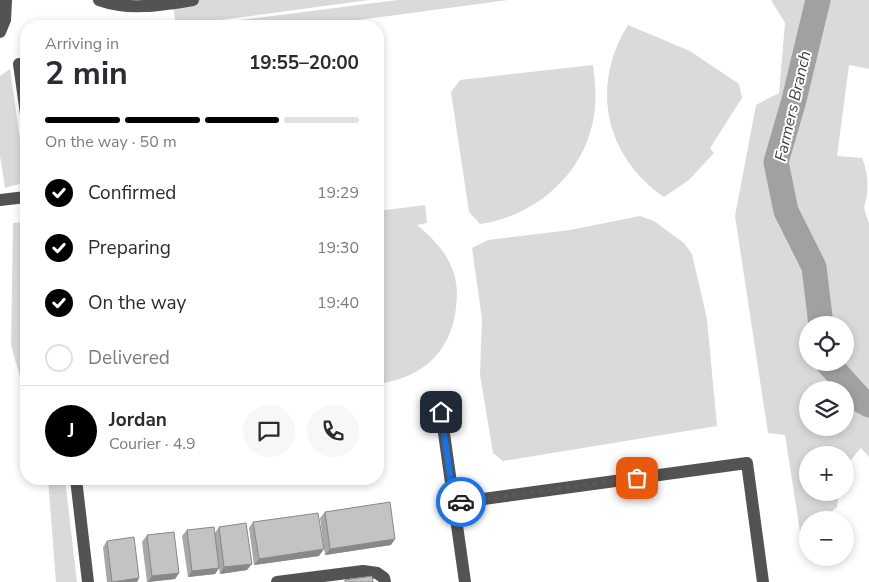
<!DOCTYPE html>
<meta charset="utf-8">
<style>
body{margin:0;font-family:"Nunito Sans",sans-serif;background:#f7f7f7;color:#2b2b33;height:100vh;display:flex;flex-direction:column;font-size:19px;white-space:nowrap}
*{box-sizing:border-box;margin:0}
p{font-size:16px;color:#7c7c81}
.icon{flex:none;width:28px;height:28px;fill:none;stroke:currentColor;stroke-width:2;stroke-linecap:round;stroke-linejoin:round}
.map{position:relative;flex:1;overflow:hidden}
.panel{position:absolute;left:20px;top:20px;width:364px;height:465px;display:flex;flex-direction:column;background:#fff;border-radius:20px;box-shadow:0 2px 8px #0003}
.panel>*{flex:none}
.controls{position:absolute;left:799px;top:316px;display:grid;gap:10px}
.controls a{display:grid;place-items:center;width:55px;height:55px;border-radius:50%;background:#fff;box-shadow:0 2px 8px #0003;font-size:25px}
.pin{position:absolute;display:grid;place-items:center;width:42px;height:42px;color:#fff;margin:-21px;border-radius:10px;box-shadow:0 2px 8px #0006}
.courier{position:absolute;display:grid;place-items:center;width:50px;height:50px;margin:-25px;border:4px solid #1a73e8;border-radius:50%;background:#fff;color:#222;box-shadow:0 1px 6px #0007}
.overview em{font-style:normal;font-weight:700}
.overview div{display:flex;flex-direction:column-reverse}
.overview{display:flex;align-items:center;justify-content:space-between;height:85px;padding:0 25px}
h1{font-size:32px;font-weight:700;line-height:38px}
.bar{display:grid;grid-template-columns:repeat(4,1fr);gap:8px 5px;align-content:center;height:60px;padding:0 25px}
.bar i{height:6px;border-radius:4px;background:#e1e1e2}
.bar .current{background:#000}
.bar p{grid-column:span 4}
.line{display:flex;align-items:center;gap:12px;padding:0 25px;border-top:1px solid #e1e1e2}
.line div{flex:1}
.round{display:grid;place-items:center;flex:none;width:52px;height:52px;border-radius:26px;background:#f7f7f7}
ol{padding:0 25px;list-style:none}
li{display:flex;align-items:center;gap:15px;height:55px}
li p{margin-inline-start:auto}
li .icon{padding:5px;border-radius:50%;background:#000;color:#fff;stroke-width:4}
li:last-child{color:#7c7c81}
li i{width:28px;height:28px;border:2px solid #e1e1e2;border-radius:50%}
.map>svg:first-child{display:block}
.green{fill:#dadada;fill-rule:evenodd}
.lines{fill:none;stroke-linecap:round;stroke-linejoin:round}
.river{stroke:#a1a1a1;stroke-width:25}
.minor{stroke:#535353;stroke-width:12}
.wall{fill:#a8a8a8}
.shaded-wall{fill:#888}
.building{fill:#c3c3c3;stroke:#888}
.done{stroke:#595959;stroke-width:5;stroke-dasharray:0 9}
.route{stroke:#1a73e8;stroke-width:6}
.labels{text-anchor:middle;stroke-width:4;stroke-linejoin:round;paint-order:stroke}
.water-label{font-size:16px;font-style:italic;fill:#424242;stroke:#fff}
</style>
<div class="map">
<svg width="869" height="582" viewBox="0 0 869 582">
<rect width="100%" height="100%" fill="#fff"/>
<g class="green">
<polygon points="172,0 369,0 176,26"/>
<polygon points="398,0 508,0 314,26 193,26"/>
<path d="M771 0H869V69L849 65 837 156 862 158C869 175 869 191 864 208L869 224V457L861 448 845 467V455H808V492L839 493 837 507 822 520H808L807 532 801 538 785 435 768 433 735 216 756 105 779 93 785 23ZM808 325H845V362H808ZM808 390H845V428H808Z"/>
<path d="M628 25 690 51 739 84 742 98 710 148 714 153 689 180 664 197C605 156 590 86 628 25Z"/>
<path d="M593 65C595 82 597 98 594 115 586 172 537 216 480 224L469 212 451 92 460 80Z"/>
<polygon points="10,69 26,182 5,188 0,156 0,76"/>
<path d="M425 205 427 223 417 225C431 237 444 249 451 266 457 279 458 294 456 308 451 353 421 378 378 384V211Z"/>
<polygon points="640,216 654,221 684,243 692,254 707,319 717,426 503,461 493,453 480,375 482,319 472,248 488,240 570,230"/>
<polygon points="26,222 26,398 11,345 13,223"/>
<polygon points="48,479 65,479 77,582 56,582"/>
</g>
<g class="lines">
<g class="river">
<polyline points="818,0 794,100 776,162 786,211 814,267 821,325"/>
<polyline points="827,362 862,401 869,405"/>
</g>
<g class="minor">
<path d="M99 0C130 11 162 5 193 0"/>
<polyline points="0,32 5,20 6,0"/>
<polyline points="19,64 26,114"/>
<polyline points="0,200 26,197"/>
<polyline points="441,412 465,582"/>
<polyline points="76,479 88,582"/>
<polyline points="454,503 747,463 763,582"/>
<polyline points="277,582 363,571 377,573 384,578 385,582"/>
</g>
</g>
<g class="wall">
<polygon points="325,512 391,545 325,555 320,518"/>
<polygon points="253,522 319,556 254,565 249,528"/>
<polygon points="219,527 247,570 220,574 219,568 215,574 188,577 182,536 187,530 215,533"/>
<polygon points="147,535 179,573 175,579 147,582 142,542"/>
<polygon points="107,541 139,578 137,582 107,582 103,547"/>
</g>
<g class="shaded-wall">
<polygon points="395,539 391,545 325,555 330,549"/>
<polygon points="324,549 319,556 254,565 259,559"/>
<polygon points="252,564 247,570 220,574 224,567"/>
<polygon points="219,568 215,574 188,577 192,571"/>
<polygon points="179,573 175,579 148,582 152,576"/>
<polygon points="139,578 137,582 112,582"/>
</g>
<g class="building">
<polygon points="390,502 395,539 330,549 325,512"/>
<polygon points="318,513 324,549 259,559 253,522"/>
<polygon points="246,523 252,564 224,567 219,527"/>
<polygon points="214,527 219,568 192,571 187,530"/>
<polygon points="174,532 179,573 152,576 147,535"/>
<polygon points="134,537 139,578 112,582 107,541"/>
<polygon points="372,576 373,582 345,582 345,580"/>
</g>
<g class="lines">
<polyline class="done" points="461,502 637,478"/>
<polyline class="route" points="441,412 454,503 461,502"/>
</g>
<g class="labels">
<g class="water-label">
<text transform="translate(792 106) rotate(-77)" y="6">Farmers Branch</text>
</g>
</g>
</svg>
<div class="controls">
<a><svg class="icon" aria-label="locate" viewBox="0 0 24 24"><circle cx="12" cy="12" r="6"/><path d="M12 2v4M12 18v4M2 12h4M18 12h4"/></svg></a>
<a><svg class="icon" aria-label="layers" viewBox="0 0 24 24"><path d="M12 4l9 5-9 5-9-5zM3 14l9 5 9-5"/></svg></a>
<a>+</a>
<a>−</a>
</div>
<div class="pin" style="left:637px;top:478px;background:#ea580c"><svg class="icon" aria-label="bag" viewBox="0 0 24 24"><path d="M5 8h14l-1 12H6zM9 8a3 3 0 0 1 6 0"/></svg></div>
<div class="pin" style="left:441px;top:412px;background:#1f2937"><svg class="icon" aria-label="home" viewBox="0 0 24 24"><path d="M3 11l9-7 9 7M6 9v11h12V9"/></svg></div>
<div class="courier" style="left:461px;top:502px"><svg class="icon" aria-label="car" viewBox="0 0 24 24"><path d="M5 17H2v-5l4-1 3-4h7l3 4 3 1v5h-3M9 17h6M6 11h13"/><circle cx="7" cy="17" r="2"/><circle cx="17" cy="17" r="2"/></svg></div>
<section class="panel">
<div class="overview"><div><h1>2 min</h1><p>Arriving in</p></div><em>19:55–20:00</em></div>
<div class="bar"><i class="current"></i><i class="current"></i><i class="current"></i><i></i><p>On the way · 50 m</p></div>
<ol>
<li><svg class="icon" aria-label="check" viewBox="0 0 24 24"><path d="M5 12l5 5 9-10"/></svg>Confirmed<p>19:29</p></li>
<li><svg class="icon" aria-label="check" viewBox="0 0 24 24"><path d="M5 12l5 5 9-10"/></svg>Preparing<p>19:30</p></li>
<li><svg class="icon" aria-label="check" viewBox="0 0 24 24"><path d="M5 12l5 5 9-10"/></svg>On the way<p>19:40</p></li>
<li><i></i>Delivered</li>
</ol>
<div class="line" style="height:90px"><b class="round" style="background:#000;color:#fff">J</b><div><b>Jordan</b><p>Courier · 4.9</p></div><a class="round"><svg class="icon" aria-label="chat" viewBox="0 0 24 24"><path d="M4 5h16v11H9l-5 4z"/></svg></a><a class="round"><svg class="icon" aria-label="phone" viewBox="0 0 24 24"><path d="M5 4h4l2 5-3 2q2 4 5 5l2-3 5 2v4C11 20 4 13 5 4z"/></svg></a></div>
</section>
</div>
